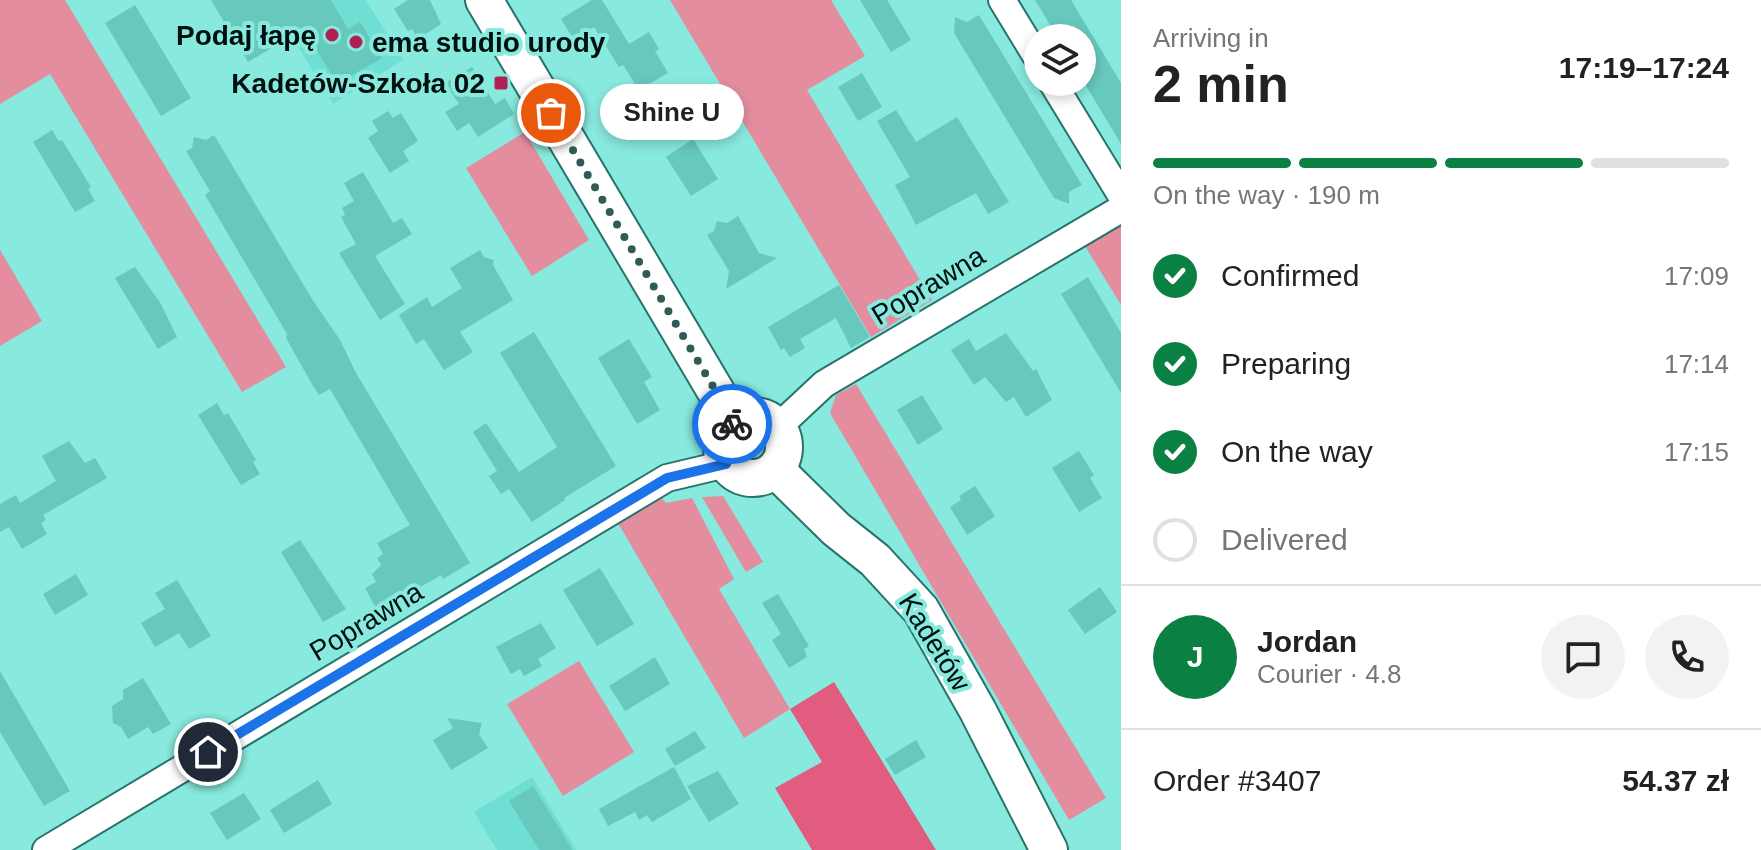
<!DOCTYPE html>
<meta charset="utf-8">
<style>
body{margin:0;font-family:Arial,sans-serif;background:#f2f2f2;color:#222;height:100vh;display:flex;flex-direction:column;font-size:30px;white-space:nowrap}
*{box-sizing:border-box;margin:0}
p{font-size:26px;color:#767676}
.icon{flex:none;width:44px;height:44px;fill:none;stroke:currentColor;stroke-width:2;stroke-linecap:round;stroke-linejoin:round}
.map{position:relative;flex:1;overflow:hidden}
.details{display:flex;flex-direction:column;background:#fff;width:640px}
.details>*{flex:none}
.buttons{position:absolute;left:1024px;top:24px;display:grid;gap:16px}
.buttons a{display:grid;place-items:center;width:72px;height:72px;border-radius:50%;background:#fff;box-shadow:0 4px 12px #0003;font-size:40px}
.pin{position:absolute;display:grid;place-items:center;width:68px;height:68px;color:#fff;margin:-34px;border:4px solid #fff;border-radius:50%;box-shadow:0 2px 8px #0007}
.courier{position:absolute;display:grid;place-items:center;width:80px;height:80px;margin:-40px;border:6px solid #1a73e8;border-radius:50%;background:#fff;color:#222;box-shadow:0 2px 10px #0007}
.bubble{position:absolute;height:56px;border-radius:28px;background:#fff;box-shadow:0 4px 12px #0003;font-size:26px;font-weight:700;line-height:56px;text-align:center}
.head em{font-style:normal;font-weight:700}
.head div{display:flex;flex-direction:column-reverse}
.head{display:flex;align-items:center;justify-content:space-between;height:136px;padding:0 32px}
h1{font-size:52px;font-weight:700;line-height:60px}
.bar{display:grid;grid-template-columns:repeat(4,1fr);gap:12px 8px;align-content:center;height:96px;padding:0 32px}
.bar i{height:10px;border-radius:6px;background:#e0e0e0}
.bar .selected{background:#0b8043}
.bar p{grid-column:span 4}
.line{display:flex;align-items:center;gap:20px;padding:0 32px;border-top:2px solid #e0e0e0}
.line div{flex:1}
.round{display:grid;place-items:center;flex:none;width:84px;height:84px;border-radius:42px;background:#f2f2f2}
ol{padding:0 32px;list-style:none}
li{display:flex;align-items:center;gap:24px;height:88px}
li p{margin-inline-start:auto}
li .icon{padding:8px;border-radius:50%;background:#0b8043;color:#fff;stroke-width:4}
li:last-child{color:#767676}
li i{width:44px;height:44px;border:4px solid #e0e0e0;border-radius:50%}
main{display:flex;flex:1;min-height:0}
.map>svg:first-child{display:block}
.built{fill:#70dfd3}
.green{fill:#e38d9f}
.forest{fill:#e15c7f}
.building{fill:#67c8be}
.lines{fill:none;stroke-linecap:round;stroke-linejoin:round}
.street-casing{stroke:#27736c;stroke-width:30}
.secondary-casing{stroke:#27736c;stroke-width:40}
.street{stroke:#fff;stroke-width:26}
.secondary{stroke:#fff;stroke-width:36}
.done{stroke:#305c57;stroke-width:8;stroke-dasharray:0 14.4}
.route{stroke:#1a73e8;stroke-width:10}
.poi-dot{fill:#b02053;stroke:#88e9de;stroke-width:3}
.labels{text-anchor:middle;stroke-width:8;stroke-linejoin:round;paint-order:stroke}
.poi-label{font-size:28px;font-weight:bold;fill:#00100e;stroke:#88e9de;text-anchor:end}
.street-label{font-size:28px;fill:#00100e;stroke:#88e9de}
</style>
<main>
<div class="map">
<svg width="1121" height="850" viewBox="0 0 1121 850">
<rect width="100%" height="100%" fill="#88e9de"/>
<g class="built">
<polygon points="270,0 366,0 403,60 333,104"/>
<polygon points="532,777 576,850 497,850 474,812"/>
</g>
<g class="green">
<polygon points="0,0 65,0 286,367 242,392 50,74 0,104"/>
<polygon points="670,0 831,0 865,56 807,90 932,300 871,337"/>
<polygon points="525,132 589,240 532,276 466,168"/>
<polygon points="1121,226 1121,305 1085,246"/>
<polygon points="0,250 42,321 0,346"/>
<polygon points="856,384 1106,798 1069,820 830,413 836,395"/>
<polygon points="723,496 763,562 746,572 702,497"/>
<polygon points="662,498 666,503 692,498 734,579 719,589 790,709 744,738 618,523"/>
<polygon points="579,661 634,752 563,796 507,704"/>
</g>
<polygon class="forest" points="834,682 936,850 812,850 775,788 822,762 790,709"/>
<g class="building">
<polygon points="211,0 331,0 348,29 360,22 382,58 337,84 304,29 248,62"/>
<polygon points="408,0 430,0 441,24 418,39 412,29 408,31 394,9"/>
<polygon points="592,0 602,0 629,44 649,32 659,49 655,51 668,73 639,90 623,65 619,67 594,27 574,40 561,19"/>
<polygon points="860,0 887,0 911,40 891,52"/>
<polygon points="1035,0 1071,0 1121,83 1121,144 1082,79 1082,38 1058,38"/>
<polygon points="135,5 191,98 161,116 105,23"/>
<polygon points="979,15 1082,185 1069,192 1069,204 1054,198 954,33 955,17 967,22"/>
<polygon points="472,67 495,104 505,98 514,114 478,137 469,123 457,131 445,112 459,104 445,83"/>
<polygon points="862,73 882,107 858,121 838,87"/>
<polygon points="896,110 916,142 957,117 1009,202 988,214 976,193 916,225 895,185 910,177 877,121"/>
<polygon points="388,111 393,118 401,113 418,141 403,151 409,161 390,173 368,138 378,131 372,121"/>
<polygon points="52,130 59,141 62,140 91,187 88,189 95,201 75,212 33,142"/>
<polygon points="214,135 312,299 340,340 356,373 470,563 443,579 441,575 378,612 365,588 376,582 372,574 381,565 377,558 383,554 377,543 410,525 330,389 319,395 313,386 286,338 287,334 205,195 210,191 186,151 192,148 194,137 206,140"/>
<polygon points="693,139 718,179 691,196 666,157"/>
<polygon points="363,172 393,223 402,218 412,234 375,256 405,304 380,320 339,253 356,244 341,217 345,215 342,208 354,201 344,183"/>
<polygon points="738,216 759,253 777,258 726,289 729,271 707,235 714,231 717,221 727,223"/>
<polygon points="480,250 484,257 494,260 493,265 513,300 460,332 473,352 444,370 424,339 416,344 399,315 427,297 432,307 462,288 450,268"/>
<polygon points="135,267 161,304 177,337 158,349 115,278"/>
<polygon points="1088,277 1121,333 1121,393 1061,294"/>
<polygon points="839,285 870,337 851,348 836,318 800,339 805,348 790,357 784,348 781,350 768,327"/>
<polygon points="534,332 616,466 564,498 565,500 532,522 509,489 501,494 489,476 497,471 473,432 486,423 519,472 557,447 500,353"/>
<polygon points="1006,333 1033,371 1036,369 1052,400 1026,417 1014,397 1006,402 985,377 974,385 951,350 969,339 976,351"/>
<polygon points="629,339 652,377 644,382 660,410 637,424 598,358"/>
<polygon points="922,395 943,429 918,445 897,410"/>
<polygon points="217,403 224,415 228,413 256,460 253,462 260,474 241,485 198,415"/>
<polygon points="69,441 85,463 95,458 107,478 43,515 46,520 41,523 47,534 22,549 9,527 0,532 0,504 16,495 20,503 56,481 42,456"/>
<polygon points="1079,451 1094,475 1090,478 1102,498 1079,512 1052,468"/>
<polygon points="975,486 995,516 967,535 950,507 961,500 959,496"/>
<polygon points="300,540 346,609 323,622 281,552"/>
<polygon points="600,568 634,624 597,646 563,590"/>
<polygon points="76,574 88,595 55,615 43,594"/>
<polygon points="177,580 211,636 189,649 179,633 155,647 141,623 165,609 155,593"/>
<polygon points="1100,587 1117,612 1085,634 1068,610"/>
<polygon points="778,594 809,646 804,649 807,657 789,668 772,640 781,634 762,603"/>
<polygon points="541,623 556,648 538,659 542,666 524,676 520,669 511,674 496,647"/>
<polygon points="655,657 670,684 625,711 609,686"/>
<polygon points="0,671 70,791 44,806 0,732"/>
<polygon points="143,678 171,724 153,734 148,727 128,739 121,727 113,723 112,706 123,699 123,690"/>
<polygon points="447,718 482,723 479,734 488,748 451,770 433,740 453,728"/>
<polygon points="695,731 706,748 675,766 665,749"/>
<polygon points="916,740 926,757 895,775 885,759"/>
<polygon points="674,767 691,799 652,822 647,815 639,820 635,812 608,826 599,809"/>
<polygon points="718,771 739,804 709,822 687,786"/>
<polygon points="318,780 332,804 284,833 270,810"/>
<polygon points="533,786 563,834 572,850 539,850 509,801"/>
<polygon points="244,793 261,819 227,840 210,813"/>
</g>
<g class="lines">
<defs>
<g id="street">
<polyline points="1002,0 1038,59"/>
<polyline points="1052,82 1121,195"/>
<polyline points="777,428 824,384 1121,209"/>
<polyline points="46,850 667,478 726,464"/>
</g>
<g id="secondary">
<polyline points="484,0 734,422"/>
<circle cx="753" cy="447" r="31"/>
<polyline points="775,469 836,529 875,560 921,610 978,711 1049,850"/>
</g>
</defs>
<use href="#street" class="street-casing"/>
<use href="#secondary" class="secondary-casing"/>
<use href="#street" class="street"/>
<use href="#secondary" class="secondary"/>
</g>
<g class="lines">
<polyline class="done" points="551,113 734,422 732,424"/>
<polyline class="route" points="208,752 667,478 726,464 722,441 732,424"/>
</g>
<g class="poi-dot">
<circle cx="332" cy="35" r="8"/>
<circle cx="356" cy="42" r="8"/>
<rect x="493" y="75" width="16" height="16" rx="4"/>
</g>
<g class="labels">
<g class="poi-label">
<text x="316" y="45">Podaj łapę</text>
<text x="372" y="52" text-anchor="start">ema studio urody</text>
<text x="485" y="93">Kadetów-Szkoła 02</text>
</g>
<g class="street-label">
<text transform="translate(928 285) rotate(-31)" y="10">Poprawna</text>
<text transform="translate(366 621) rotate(-31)" y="10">Poprawna</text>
<text transform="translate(935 642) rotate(58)" y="10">Kadetów</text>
</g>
</g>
</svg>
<div class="buttons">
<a><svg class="icon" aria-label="layers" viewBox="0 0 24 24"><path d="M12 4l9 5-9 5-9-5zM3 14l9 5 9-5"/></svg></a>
</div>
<div class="pin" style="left:551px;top:113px;background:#ea580c"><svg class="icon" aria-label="bag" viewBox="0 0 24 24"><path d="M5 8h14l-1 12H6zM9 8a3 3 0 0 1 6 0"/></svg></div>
<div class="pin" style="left:208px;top:752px;background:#1f2937"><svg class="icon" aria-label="home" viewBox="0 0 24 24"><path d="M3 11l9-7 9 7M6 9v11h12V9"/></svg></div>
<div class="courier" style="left:732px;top:424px"><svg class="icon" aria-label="bike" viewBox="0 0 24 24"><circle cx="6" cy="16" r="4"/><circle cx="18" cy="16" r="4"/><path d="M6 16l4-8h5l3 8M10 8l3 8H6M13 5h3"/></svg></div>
<div class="bubble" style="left:600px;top:84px;width:144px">Shine U</div>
</div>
<section class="details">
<div class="head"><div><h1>2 min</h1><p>Arriving in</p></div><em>17:19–17:24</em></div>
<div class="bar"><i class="selected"></i><i class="selected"></i><i class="selected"></i><i></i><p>On the way · 190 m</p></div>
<ol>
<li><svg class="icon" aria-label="check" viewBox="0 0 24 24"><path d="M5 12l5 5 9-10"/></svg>Confirmed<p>17:09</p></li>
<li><svg class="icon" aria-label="check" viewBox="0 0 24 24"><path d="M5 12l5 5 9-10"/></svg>Preparing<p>17:14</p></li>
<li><svg class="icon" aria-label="check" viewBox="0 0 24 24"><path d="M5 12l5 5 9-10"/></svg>On the way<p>17:15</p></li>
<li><i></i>Delivered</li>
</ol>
<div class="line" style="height:144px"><b class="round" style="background:#0b8043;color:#fff">J</b><div><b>Jordan</b><p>Courier · 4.8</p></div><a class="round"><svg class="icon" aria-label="chat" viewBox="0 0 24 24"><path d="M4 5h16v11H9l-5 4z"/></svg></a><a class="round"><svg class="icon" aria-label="phone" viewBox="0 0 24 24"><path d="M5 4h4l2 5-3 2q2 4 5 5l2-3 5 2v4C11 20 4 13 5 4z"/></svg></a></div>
<div class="line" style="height:104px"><div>Order #3407</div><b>54.37 zł</b></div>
</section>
</main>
